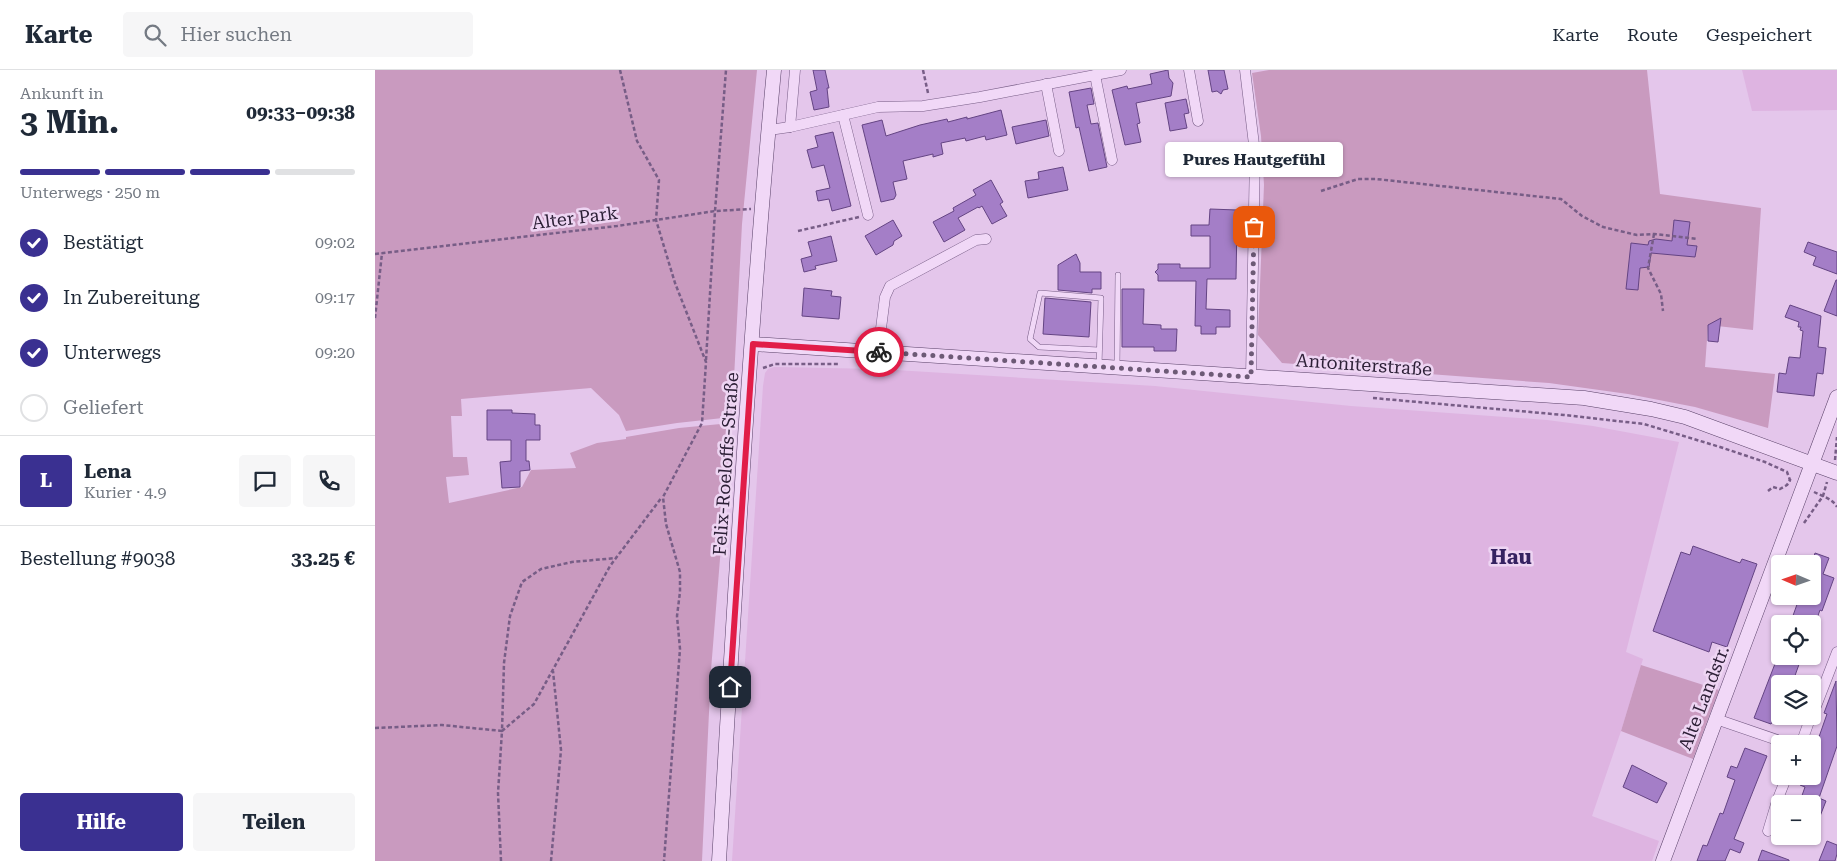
<!DOCTYPE html>
<html lang="de">
<meta charset="utf-8">
<style>
body{margin:0;font-family:"Roboto Serif",serif;background:#f6f6f7;color:#1f2937;height:100vh;display:flex;flex-direction:column;font-size:19px;white-space:nowrap}
*{box-sizing:border-box;margin:0}
p{font-size:16px;color:#747a83}
.icon{flex:none;width:28px;height:28px;fill:none;stroke:currentColor;stroke-width:2;stroke-linecap:round;stroke-linejoin:round}
.map{position:relative;flex:1;overflow:hidden}
.panel{display:flex;flex-direction:column;background:#fff;width:375px}
.panel>*{flex:none}
.needle{width:32px;rotate:272deg}
.controls{position:absolute;left:1396px;top:485px;display:grid;gap:10px}
.controls a{display:grid;place-items:center;width:50px;height:50px;border-radius:5px;background:#fff;box-shadow:0 1px 4px #0004;font-size:25px}
.pin{position:absolute;display:grid;place-items:center;width:42px;height:42px;color:#fff;margin:-21px;border-radius:10px;box-shadow:0 2px 8px #0006}
.courier{position:absolute;display:grid;place-items:center;width:50px;height:50px;margin:-25px;border:4px solid #e11d48;border-radius:50%;background:#fff;color:#222;box-shadow:0 1px 6px #0007}
.bubble{position:absolute;height:35px;border-radius:5px;background:#fff;box-shadow:0 1px 4px #0004;font-size:16px;font-weight:700;line-height:35px;text-align:center}
.overview em{font-style:normal;font-weight:700}
.overview div{display:flex;flex-direction:column-reverse}
.overview{display:flex;align-items:center;justify-content:space-between;height:85px;padding:0 20px}
h1{font-size:32px;font-weight:700;line-height:38px}
.bar{display:grid;grid-template-columns:repeat(4,1fr);gap:8px 5px;align-content:center;height:60px;padding:0 20px}
.bar i{height:6px;border-radius:4px;background:#e0e1e3}
.bar .on{background:#3a3091}
.bar p{grid-column:span 4}
.line{display:flex;align-items:center;gap:12px;padding:0 20px;border-top:1px solid #e0e1e3}
.line div{flex:1}
.round{display:grid;place-items:center;flex:none;width:52px;height:52px;border-radius:5px;background:#f6f6f7}
ol{padding:0 20px;list-style:none}
li{display:flex;align-items:center;gap:15px;height:55px}
li p{margin-inline-start:auto}
li .icon{padding:5px;border-radius:50%;background:#3a3091;color:#fff;stroke-width:4}
li:last-child{color:#747a83}
li i{width:28px;height:28px;border:2px solid #e0e1e3;border-radius:50%}
.button{display:flex;gap:10px;margin-top:auto;padding:10px 20px}
.button a{flex:1;height:58px;border-radius:5px;background:#3a3091;color:#fff;font-size:20px;font-weight:700;line-height:58px;text-align:center}
.button a+a{background:#f6f6f7;color:#1f2937}
header{display:flex;align-items:center;gap:30px;box-sizing:border-box;height:70px;padding:0 25px;background:#fff;border-bottom:1px solid #e0e1e3}
header strong{font-size:24px}
nav{display:flex;gap:28px;margin-inline-start:auto;font-size:18px}
.search{width:350px;height:45px;background:#f6f6f7;display:flex;align-items:center;gap:12px;box-sizing:border-box;padding:0 18px;border-radius:5px;color:#747a83;font-size:19px}
main{display:flex;flex:1;min-height:0}
.map>svg:first-child{display:block}
.farmland{fill:#deb4e1}
.green{fill:#c99abf}
.building{fill:#a47ec7;stroke:#644483}
.lines{fill:none;stroke-linecap:round;stroke-linejoin:round}
.lane-casing{stroke:#775d86;stroke-width:6}
.street-casing{stroke:#775d86;stroke-width:11}
.secondary-casing{stroke:#584067;stroke-width:15}
.path{stroke:#775d86;stroke-width:2.5;stroke-dasharray:4 2.5;stroke-linecap:butt}
.lane{stroke:#f1d8f7;stroke-width:5}
.street{stroke:#f1d8f7;stroke-width:10}
.secondary{stroke:#f1d8f7;stroke-width:14}
.done{stroke:#6d5a76;stroke-width:5;stroke-dasharray:0 9}
.route{stroke:#e11d48;stroke-width:6}
.labels{text-anchor:middle;stroke-width:5;stroke-linejoin:round;paint-order:stroke}
.street-label{font-size:18px;fill:#2d2037;stroke:#eed5f3}
.quarter-label{font-size:20px;font-weight:bold;fill:#352261;stroke:#eed5f3}
</style>
<header>
<strong>Karte</strong>
<div class="search"><svg class="icon" aria-label="search" viewBox="0 0 24 24"><circle cx="10" cy="10" r="6"/><path d="M15 15l6 6"/></svg>Hier suchen</div>
<nav><a>Karte</a><a>Route</a><a>Gespeichert</a></nav>
</header>
<main>
<section class="panel">
<div class="overview"><div><h1>3 Min.</h1><p>Ankunft in</p></div><em>09:33–09:38</em></div>
<div class="bar"><i class="on"></i><i class="on"></i><i class="on"></i><i></i><p>Unterwegs · 250 m</p></div>
<ol>
<li><svg class="icon" aria-label="check" viewBox="0 0 24 24"><path d="M5 12l5 5 9-10"/></svg>Bestätigt<p>09:02</p></li>
<li><svg class="icon" aria-label="check" viewBox="0 0 24 24"><path d="M5 12l5 5 9-10"/></svg>In Zubereitung<p>09:17</p></li>
<li><svg class="icon" aria-label="check" viewBox="0 0 24 24"><path d="M5 12l5 5 9-10"/></svg>Unterwegs<p>09:20</p></li>
<li><i></i>Geliefert</li>
</ol>
<div class="line" style="height:90px"><b class="round" style="background:#3a3091;color:#fff">L</b><div><b>Lena</b><p>Kurier · 4.9</p></div><a class="round"><svg class="icon" aria-label="chat" viewBox="0 0 24 24"><path d="M4 5h16v11H9l-5 4z"/></svg></a><a class="round"><svg class="icon" aria-label="phone" viewBox="0 0 24 24"><path d="M5 4h4l2 5-3 2q2 4 5 5l2-3 5 2v4C11 20 4 13 5 4z"/></svg></a></div>
<div class="line" style="height:65px"><div>Bestellung #9038</div><b>33.25 €</b></div>
<div class="button"><a>Hilfe</a><a>Teilen</a></div>
</section>
<div class="map">
<svg width="1462" height="791" viewBox="0 0 1462 791">
<rect width="100%" height="100%" fill="#e4c6eb"/>
<g class="farmland">
<polygon points="1367,0 1462,0 1462,40 1377,41"/>
<polygon points="399,297 504,299 780,316 976,336 1172,350 1218,356 1304,372 1251,582 1268,589 1246,661 1217,746 1284,771 1277,791 357,791 388,316 390,303 393,299"/>
</g>
<g class="green">
<polygon points="0,0 382,0 367,154 357,347 302,353 251,361 244,345 216,318 86,329 87,346 76,346 78,387 92,387 94,405 71,407 74,433 147,417 156,400 201,398 195,383 222,373 251,369 251,367 304,358 356,353 336,600 327,791 0,791"/>
<polygon points="894,0 1272,0 1285,124 1386,138 1378,260 1333,255 1330,297 1400,304 1393,358 1320,337 1253,324 1174,313 907,293 883,265 889,115 886,66 877,3"/>
<polygon points="1266,595 1344,620 1318,689 1246,661"/>
</g>
<g class="building">
<polygon points="438,0 450,0 454,18 452,18 454,37 439,40 435,22 442,20"/>
<polygon points="793,0 794,8 798,13 796,26 761,33 765,53 762,54 766,72 750,75 737,20 752,16 753,19 777,14 775,4"/>
<polygon points="833,0 849,0 853,19 848,20 846,24 842,21 837,22"/>
<polygon points="716,18 719,34 712,35 716,54 723,53 732,97 714,101 704,57 701,58 694,22"/>
<polygon points="811,29 814,43 809,44 812,58 795,61 790,33"/>
<polygon points="626,40 632,65 611,70 610,66 591,71 590,68 566,73 568,84 558,87 558,84 528,91 532,109 518,112 521,125 519,129 506,132 487,55 507,50 511,66 545,55 572,49 573,52 592,47 592,49"/>
<polygon points="671,50 674,66 641,74 637,57"/>
<polygon points="458,62 476,136 457,141 454,129 443,131 441,121 455,118 449,95 437,98 432,80 443,77 440,66"/>
<polygon points="688,97 693,120 653,128 650,111 664,109 663,102"/>
<polygon points="616,110 628,132 625,134 632,146 617,154 607,136 604,138 603,137 583,148 590,160 569,172 558,152 579,141 578,138 601,125 598,120"/>
<polygon points="835,139 862,140 862,145 866,149 862,153 861,209 832,209 831,239 855,240 855,257 841,257 841,264 826,264 826,256 820,256 821,211 783,211 783,205 780,202 783,199 783,194 805,194 805,198 835,198 835,166 816,166 816,155 834,155"/>
<polygon points="518,150 527,166 519,171 518,175 501,185 490,166"/>
<polygon points="1299,150 1315,152 1312,175 1322,176 1320,187 1276,183 1274,197 1265,198 1263,220 1251,219 1256,173 1273,175 1274,171 1281,169 1297,171"/>
<polygon points="456,166 462,191 440,196 441,199 429,202 426,189 437,186 433,172"/>
<polygon points="1433,172 1462,182 1462,204 1438,195 1441,187 1429,182"/>
<polygon points="701,184 705,193 705,202 726,202 726,219 717,219 717,223 683,220 683,195"/>
<polygon points="1461,210 1462,210 1462,246 1449,241"/>
<polygon points="429,218 457,221 456,226 466,227 464,249 427,246"/>
<polygon points="747,219 769,219 768,254 786,255 786,259 802,259 801,281 779,281 779,277 747,277"/>
<polygon points="670,228 716,232 714,267 668,264"/>
<polygon points="1415,235 1446,246 1443,277 1451,278 1448,304 1442,303 1439,326 1402,322 1404,303 1411,304 1414,287 1425,288 1428,261 1425,260 1426,257 1423,257 1424,252 1410,247"/>
<polygon points="1346,248 1343,272 1333,271 1333,255"/>
<polygon points="112,340 137,340 137,343 160,344 160,355 165,355 165,370 151,370 151,391 154,391 155,400 145,401 145,417 127,418 125,392 136,391 136,370 112,370"/>
<polygon points="1318,476 1365,493 1367,489 1382,494 1352,577 1337,572 1334,582 1278,561 1306,482 1315,485"/>
<polygon points="1440,483 1454,488 1448,504 1459,508 1447,541 1445,540 1440,554 1415,554 1425,526 1438,526 1438,490"/>
<polygon points="1403,586 1427,586 1417,614 1405,614 1405,654 1398,651 1396,654 1379,648"/>
<polygon points="1461,611 1462,676 1444,728 1451,731 1438,764 1438,734 1424,734 1430,717 1425,715 1429,706 1438,706 1438,684 1452,644 1449,643"/>
<polygon points="1370,678 1392,686 1359,769 1369,773 1365,783 1355,779 1350,791 1322,791 1328,775 1332,776 1345,743 1348,744 1360,710 1352,707 1356,696 1362,698"/>
<polygon points="1257,695 1292,713 1282,733 1248,717"/>
<polygon points="1452,771 1462,775 1462,784 1460,791 1444,791"/>
<polygon points="1387,780 1414,790 1414,791 1383,791"/>
</g>
<g class="lines">
<defs>
<g id="lane">
<polyline points="724,296 726,228 665,223 655,269 664,277 724,280"/>
<polyline points="742,297 743,205"/>
</g>
<g id="street">
<polyline points="814,0 823,51"/>
<polyline points="870,0 880,83 876,307"/>
<polyline points="720,5 737,90"/>
<polyline points="671,14 684,81"/>
<polyline points="468,45 493,145"/>
<polyline points="415,57 420,0"/>
<polyline points="394,60 415,57 503,37 548,36 605,27 746,0"/>
<polyline points="503,282 510,227 515,216 601,170 611,169"/>
<polyline points="1438,644 1462,582"/>
<polyline points="1341,649 1414,674"/>
<polyline points="1426,674 1436,646"/>
<polyline points="1393,761 1402,731 1412,706"/>
</g>
<g id="secondary">
<polyline points="378,274 1209,328 1276,339 1310,347 1462,403"/>
<path d="M344 791C360 527 374 263 399 0"/>
<polyline points="1288,791 1462,327"/>
</g>
</defs>
<use href="#lane" class="lane-casing"/>
<use href="#street" class="street-casing"/>
<use href="#secondary" class="secondary-casing"/>
<g class="path">
<polyline points="245,0 262,71 284,110 281,150 300,213 331,292 327,353 288,427 291,454 305,502 305,522 302,546 305,579 289,791"/>
<polyline points="548,0 553,23 552,25"/>
<polyline points="946,121 983,109 1001,109 1186,129 1207,146 1228,157 1262,165 1279,164 1323,169"/>
<polyline points="423,161 484,147"/>
<polyline points="1279,164 1273,198 1286,224 1288,241"/>
<polyline points="0,184 242,156 340,141 376,139"/>
<polyline points="0,248 7,183"/>
<polyline points="331,290 340,141 351,0"/>
<polyline points="388,298 400,294 463,294"/>
<polyline points="998,328 1189,345 1269,354 1345,377 1390,392 1412,402 1415,410 1417,411"/>
<polyline points="1460,390 1462,367"/>
<polyline points="1393,421 1398,417 1405,419 1412,415 1415,410"/>
<path d="M1439 422C1447 426 1458 429 1462 437"/>
<polyline points="1429,453 1448,426 1452,412"/>
<polyline points="0,658 67,655 127,661 129,593 135,546 147,512 166,499 197,492 241,488"/>
<polyline points="126,791 123,723 127,661 159,634 235,496 287,427"/>
<polyline points="176,791 186,680 178,601"/>
</g>
<use href="#lane" class="lane"/>
<use href="#street" class="street"/>
<use href="#secondary" class="secondary"/>
</g>
<g class="lines">
<polyline class="done" points="504,282 876,307 879,157"/>
<polyline class="route" points="355,617 378,274 504,282"/>
</g>
<g class="labels">
<g class="street-label">
<text transform="translate(200 148) rotate(-7)" y="6">Alter Park</text>
<text transform="translate(989 295) rotate(4)" y="6">Antoniterstraße</text>
<text transform="translate(351 394) rotate(-86)" y="6">Felix-Roeloffs-Straße</text>
<text transform="translate(1329 628) rotate(-69)" y="6">Alte Landstr.</text>
</g>
<g class="quarter-label">
<text x="1136" y="494">Hau</text>
</g>
</g>
</svg>
<div class="controls">
<a><svg class="needle" viewBox="-14 -14 28 28"><path d="M0-13l5 13h-10z" fill="#e53935"/><path d="M0 13l5-13h-10z" fill="#747a83"/></svg></a>
<a><svg class="icon" aria-label="locate" viewBox="0 0 24 24"><circle cx="12" cy="12" r="6"/><path d="M12 2v4M12 18v4M2 12h4M18 12h4"/></svg></a>
<a><svg class="icon" aria-label="layers" viewBox="0 0 24 24"><path d="M12 4l9 5-9 5-9-5zM3 14l9 5 9-5"/></svg></a>
<a>+</a>
<a>−</a>
</div>
<div class="pin" style="left:879px;top:157px;background:#ea580c"><svg class="icon" aria-label="bag" viewBox="0 0 24 24"><path d="M5 8h14l-1 12H6zM9 8a3 3 0 0 1 6 0"/></svg></div>
<div class="pin" style="left:355px;top:617px;background:#1f2937"><svg class="icon" aria-label="home" viewBox="0 0 24 24"><path d="M3 11l9-7 9 7M6 9v11h12V9"/></svg></div>
<div class="courier" style="left:504px;top:282px"><svg class="icon" aria-label="bike" viewBox="0 0 24 24"><circle cx="6" cy="16" r="4"/><circle cx="18" cy="16" r="4"/><path d="M6 16l4-8h5l3 8M10 8l3 8H6M13 5h3"/></svg></div>
<div class="bubble" style="left:790px;top:72px;width:178px">Pures Hautgefühl</div>
</div>
</main>
